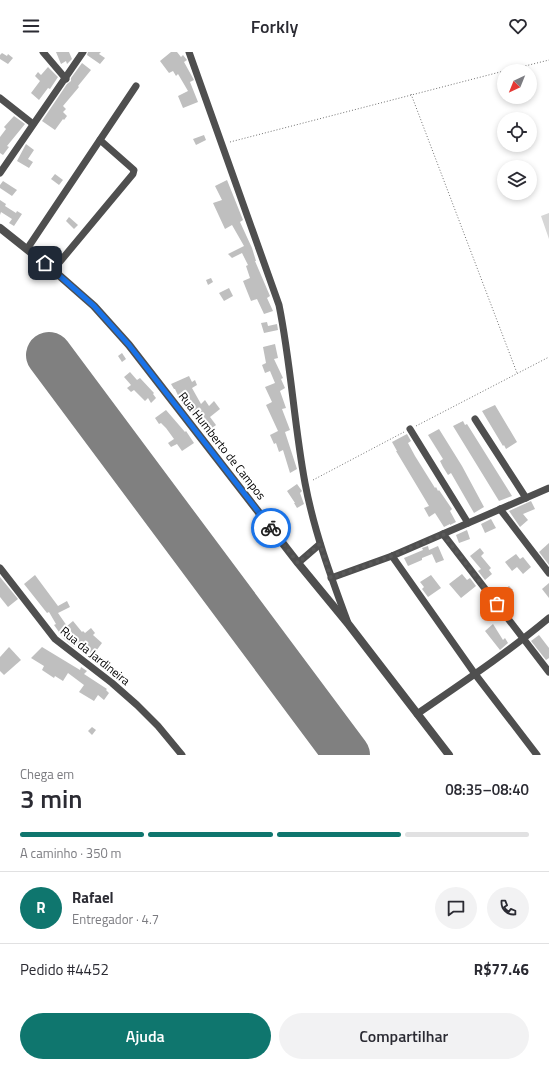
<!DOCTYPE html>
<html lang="pt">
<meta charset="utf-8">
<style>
body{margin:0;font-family:"Titillium Web",sans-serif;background:#f2f2f3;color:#2b2b33;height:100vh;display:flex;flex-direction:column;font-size:15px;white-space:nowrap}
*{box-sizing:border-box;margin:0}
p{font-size:13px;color:#7c7c81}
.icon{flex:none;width:22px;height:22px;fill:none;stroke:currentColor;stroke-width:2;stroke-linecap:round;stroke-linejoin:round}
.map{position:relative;height:703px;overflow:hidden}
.sheet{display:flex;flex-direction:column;background:#fff;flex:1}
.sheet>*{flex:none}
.needle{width:26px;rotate:223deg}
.tools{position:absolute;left:497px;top:12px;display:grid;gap:8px}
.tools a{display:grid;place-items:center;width:40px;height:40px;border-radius:50%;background:#fff;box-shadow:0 2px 6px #0003;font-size:20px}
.pin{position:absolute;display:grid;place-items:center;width:34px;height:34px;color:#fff;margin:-17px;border-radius:8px;box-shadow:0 2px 6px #0006}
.courier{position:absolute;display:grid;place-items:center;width:40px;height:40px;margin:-20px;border:3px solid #1a73e8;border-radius:50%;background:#fff;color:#222;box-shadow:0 1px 5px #0007}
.head em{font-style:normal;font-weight:600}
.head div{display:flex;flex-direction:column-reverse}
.head{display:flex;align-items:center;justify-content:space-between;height:68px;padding:0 20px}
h1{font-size:26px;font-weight:600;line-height:30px}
.bar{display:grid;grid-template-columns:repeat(4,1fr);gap:6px 4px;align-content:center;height:48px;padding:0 20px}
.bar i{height:5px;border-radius:3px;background:#e1e1e2}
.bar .on{background:#0f766e}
.bar p{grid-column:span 4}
.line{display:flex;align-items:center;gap:10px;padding:0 20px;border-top:1px solid #e1e1e2}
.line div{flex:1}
.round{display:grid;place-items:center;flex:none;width:42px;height:42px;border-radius:21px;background:#f2f2f3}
.button{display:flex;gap:8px;margin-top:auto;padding:8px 20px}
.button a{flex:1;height:46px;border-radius:24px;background:#0f766e;color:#fff;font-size:16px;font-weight:600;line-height:46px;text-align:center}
.button a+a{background:#f2f2f3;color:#2b2b33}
header{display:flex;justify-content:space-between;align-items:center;height:52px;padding:0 20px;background:#fff;font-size:18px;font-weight:600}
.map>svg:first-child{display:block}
.green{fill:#d6d6d6}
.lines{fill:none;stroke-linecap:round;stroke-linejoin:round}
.runway{stroke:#808080;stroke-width:46}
.building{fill:#bfbfbf}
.path{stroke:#717171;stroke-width:1;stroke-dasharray:1 2;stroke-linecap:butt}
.minor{stroke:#4f4f4f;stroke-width:7}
.tertiary{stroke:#4f4f4f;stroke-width:8}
.done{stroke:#595959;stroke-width:4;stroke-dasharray:0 7.2}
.route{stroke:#1a73e8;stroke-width:5}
.labels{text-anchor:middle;stroke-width:4;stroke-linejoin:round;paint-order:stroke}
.street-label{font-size:12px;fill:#000;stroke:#fff}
</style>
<header><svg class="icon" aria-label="menu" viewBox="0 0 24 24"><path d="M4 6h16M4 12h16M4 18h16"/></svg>Forkly<svg class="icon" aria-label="heart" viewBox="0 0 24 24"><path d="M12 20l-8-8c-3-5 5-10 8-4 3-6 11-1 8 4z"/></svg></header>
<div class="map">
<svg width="549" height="703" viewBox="0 0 549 703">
<rect width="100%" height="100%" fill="#fff"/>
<polygon class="green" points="549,161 549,187 541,164"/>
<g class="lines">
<polyline class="runway" points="49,303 347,703"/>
</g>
<g class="building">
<polygon points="56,0 69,0 72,7 67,12 66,9 61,12"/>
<polygon points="88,0 101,0 99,2 105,6 100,12 87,3"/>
<polygon points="171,0 177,0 181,5 183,3 187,8 184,10 194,28 190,30 198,50 183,56 178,44 188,39 178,22 176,24 173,19 169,21 160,9"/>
<polygon points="2,1 7,4 8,2 13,6 8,12 0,7 0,3"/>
<polygon points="82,11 91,18 78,34 79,35 63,54 66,57 63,60 67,64 64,68 63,67 55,78 42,69 67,32 71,29 71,26"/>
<polygon points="48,15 58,25 50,37 48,36 39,48 31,41 40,29 35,24 38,20 41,23"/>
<polygon points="14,64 25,72 7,94 9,95 3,103 0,101 0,85 6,77 4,75"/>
<polygon points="204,83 206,88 196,93 193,87"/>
<polygon points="26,92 34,98 28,107 33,110 29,116 17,109"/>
<polygon points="55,122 63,128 59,133 51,127"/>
<polygon points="227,128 243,168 240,170 252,196 256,209 255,209 270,244 267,246 273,259 264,262 257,247 251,249 243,229 250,226 246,214 248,213 242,201 232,206 228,202 244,194 232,173 225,177 213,151 222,148 215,134"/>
<polygon points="3,129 17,138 12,144 0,136 0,133"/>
<polygon points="0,148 6,152 5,154 16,161 17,159 22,162 14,174 9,171 12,167 1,160 0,163"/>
<polygon points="69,165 78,173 74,177 66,169"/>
<polygon points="211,226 213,230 208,233 206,228"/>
<polygon points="229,236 233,244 224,249 219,241"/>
<polygon points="267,270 268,274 277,272 278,278 264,281 261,271"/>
<polygon points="275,292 278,306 274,307 283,326 281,327 285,336 280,339 286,356 282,357 290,378 285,380 297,417 290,421 283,398 279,400 276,391 274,392 270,383 278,379 266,353 272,350 265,335 275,331 270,319 265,321 262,313 266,311 263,295"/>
<polygon points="122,301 126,307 122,310 118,304"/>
<polygon points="130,320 137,328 140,326 154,341 153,342 156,346 151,351 148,346 145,349 134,338 131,340 127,336 131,333 124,325"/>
<polygon points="189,324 192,330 195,328 197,333 192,336 201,352 205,348 209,354 214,349 220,357 210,365 216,373 208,380 185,353 183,354 175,337 174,337 171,332"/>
<polygon points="495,353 517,390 506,397 504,393 503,394 482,359"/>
<polygon points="166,358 185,380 186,379 194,391 182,399 177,392 171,395 168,391 174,387 166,376 161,371 159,372 155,366"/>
<polygon points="463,369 465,373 467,372 512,444 499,449 453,374"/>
<polygon points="439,377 462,414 484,455 474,461 451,421 448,423 443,415 440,409 443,407 428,383"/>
<polygon points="407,382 411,389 408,391 415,404 435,436 436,435 438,439 439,438 452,457 450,459 456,470 450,473 450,472 444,475 435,461 429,465 424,456 429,454 396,399 397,399 392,390"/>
<polygon points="297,432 302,439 300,441 304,452 297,456 294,451 295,451 287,439"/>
<polygon points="531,449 535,457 523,462 528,468 520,475 509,459"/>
<polygon points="491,467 496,476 485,481 481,472"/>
<polygon points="467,478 470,487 459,491 456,483"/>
<polygon points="549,491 549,513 539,500"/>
<polygon points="428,494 429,498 438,494 444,508 436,511 432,502 422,506 422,508 408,514 404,506 423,498 422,496"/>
<polygon points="480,496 484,501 481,504 491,516 489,518 492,522 485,528 478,519 481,517 470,504"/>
<polygon points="516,502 520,507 523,505 531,515 523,522 517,515 512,519 505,510"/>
<polygon points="462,522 467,528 470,526 476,534 461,546 449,532"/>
<polygon points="35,523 58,554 67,549 70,555 58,561 67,574 73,569 82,580 83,579 85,581 91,576 95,581 93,583 102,591 93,603 78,591 74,595 64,587 54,573 56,572 49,560 47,561 24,532"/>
<polygon points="431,523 441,536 428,545 422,537 424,535 420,530"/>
<polygon points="0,525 18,547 8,555 0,545"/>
<polygon points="549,531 549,546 542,537"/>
<polygon points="509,534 513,538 501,547 498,543"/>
<polygon points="490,554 494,559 485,567 481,562"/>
<polygon points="493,572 503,588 505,586 508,591 500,598 485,579"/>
<polygon points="539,583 549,596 549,606 546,608 531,589"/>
<polygon points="9,595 21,608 4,623 0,619 0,605"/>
<polygon points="42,595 80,618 81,615 87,619 84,622 107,637 106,638 109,641 104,648 98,643 94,649 79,640 84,633 68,621 63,629 55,624 54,626 42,618 44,614 31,606"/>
<polygon points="92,675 96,678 92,683 88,679"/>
</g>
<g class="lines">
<g class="path">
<polyline points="505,19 549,8"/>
<polyline points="411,42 517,321"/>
<polyline points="230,90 504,19"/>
<polyline points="416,374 549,305"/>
<polyline points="313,428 404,380"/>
</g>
<g class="minor">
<polyline points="43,0 66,27"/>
<path d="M189 0 279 253C291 312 294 372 305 431 314 479 331 525 348 571"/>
<polyline points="0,46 33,72"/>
<polyline points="0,121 83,0"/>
<polyline points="27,197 136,34"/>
<polyline points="53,218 133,122 134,118 100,88"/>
<polyline points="475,367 526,446"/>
<polyline points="410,377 468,471"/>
<polyline points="500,457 549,521"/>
<polyline points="443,482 549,620"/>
<polyline points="392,504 475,622 537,703"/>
<polyline points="298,511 320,492"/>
<polyline points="0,516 55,587 112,631 137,653 158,674 182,703"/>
<polyline points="331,526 392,504 549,436"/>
<path d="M417 662C462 631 507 601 549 566"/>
</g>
<polyline class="tertiary" points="0,176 53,218 94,254 129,293 298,511 349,573 449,703"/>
</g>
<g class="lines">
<polyline class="done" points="271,476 298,511 320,492 331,526 392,504 443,482 497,552"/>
<polyline class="route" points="45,211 94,254 129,293 271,476"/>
</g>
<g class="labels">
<g class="street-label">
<text transform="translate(222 394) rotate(52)" y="4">Rua Humberto de Campos</text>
<text transform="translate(95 604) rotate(39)" y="4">Rua da Jardineira</text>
</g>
</g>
</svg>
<div class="tools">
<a><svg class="needle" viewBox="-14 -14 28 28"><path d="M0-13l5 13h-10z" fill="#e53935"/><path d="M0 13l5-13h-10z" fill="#7c7c81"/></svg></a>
<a><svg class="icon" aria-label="locate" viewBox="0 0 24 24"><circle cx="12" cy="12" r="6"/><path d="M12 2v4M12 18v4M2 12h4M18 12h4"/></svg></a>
<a><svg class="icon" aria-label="layers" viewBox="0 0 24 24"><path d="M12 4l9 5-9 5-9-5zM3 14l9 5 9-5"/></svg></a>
</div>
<div class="pin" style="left:497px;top:552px;background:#ea580c"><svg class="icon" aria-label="bag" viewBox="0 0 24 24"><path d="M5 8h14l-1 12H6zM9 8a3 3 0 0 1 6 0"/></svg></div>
<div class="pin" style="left:45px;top:211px;background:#1f2937"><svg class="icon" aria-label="home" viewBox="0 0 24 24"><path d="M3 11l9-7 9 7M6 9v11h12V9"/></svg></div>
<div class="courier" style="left:271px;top:476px"><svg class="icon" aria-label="bike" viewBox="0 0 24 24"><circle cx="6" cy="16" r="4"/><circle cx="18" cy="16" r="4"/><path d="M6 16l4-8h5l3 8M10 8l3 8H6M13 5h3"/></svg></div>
</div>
<section class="sheet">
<div class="head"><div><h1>3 min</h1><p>Chega em</p></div><em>08:35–08:40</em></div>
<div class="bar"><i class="on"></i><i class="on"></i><i class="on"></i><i></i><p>A caminho · 350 m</p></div>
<div class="line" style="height:72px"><b class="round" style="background:#0f766e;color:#fff">R</b><div><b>Rafael</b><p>Entregador · 4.7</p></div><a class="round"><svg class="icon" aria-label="chat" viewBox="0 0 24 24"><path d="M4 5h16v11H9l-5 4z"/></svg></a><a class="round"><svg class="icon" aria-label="phone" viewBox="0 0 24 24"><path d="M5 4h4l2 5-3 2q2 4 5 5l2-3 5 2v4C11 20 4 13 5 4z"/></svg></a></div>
<div class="line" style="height:52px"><div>Pedido #4452</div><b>R$77.46</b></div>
<div class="button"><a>Ajuda</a><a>Compartilhar</a></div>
</section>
